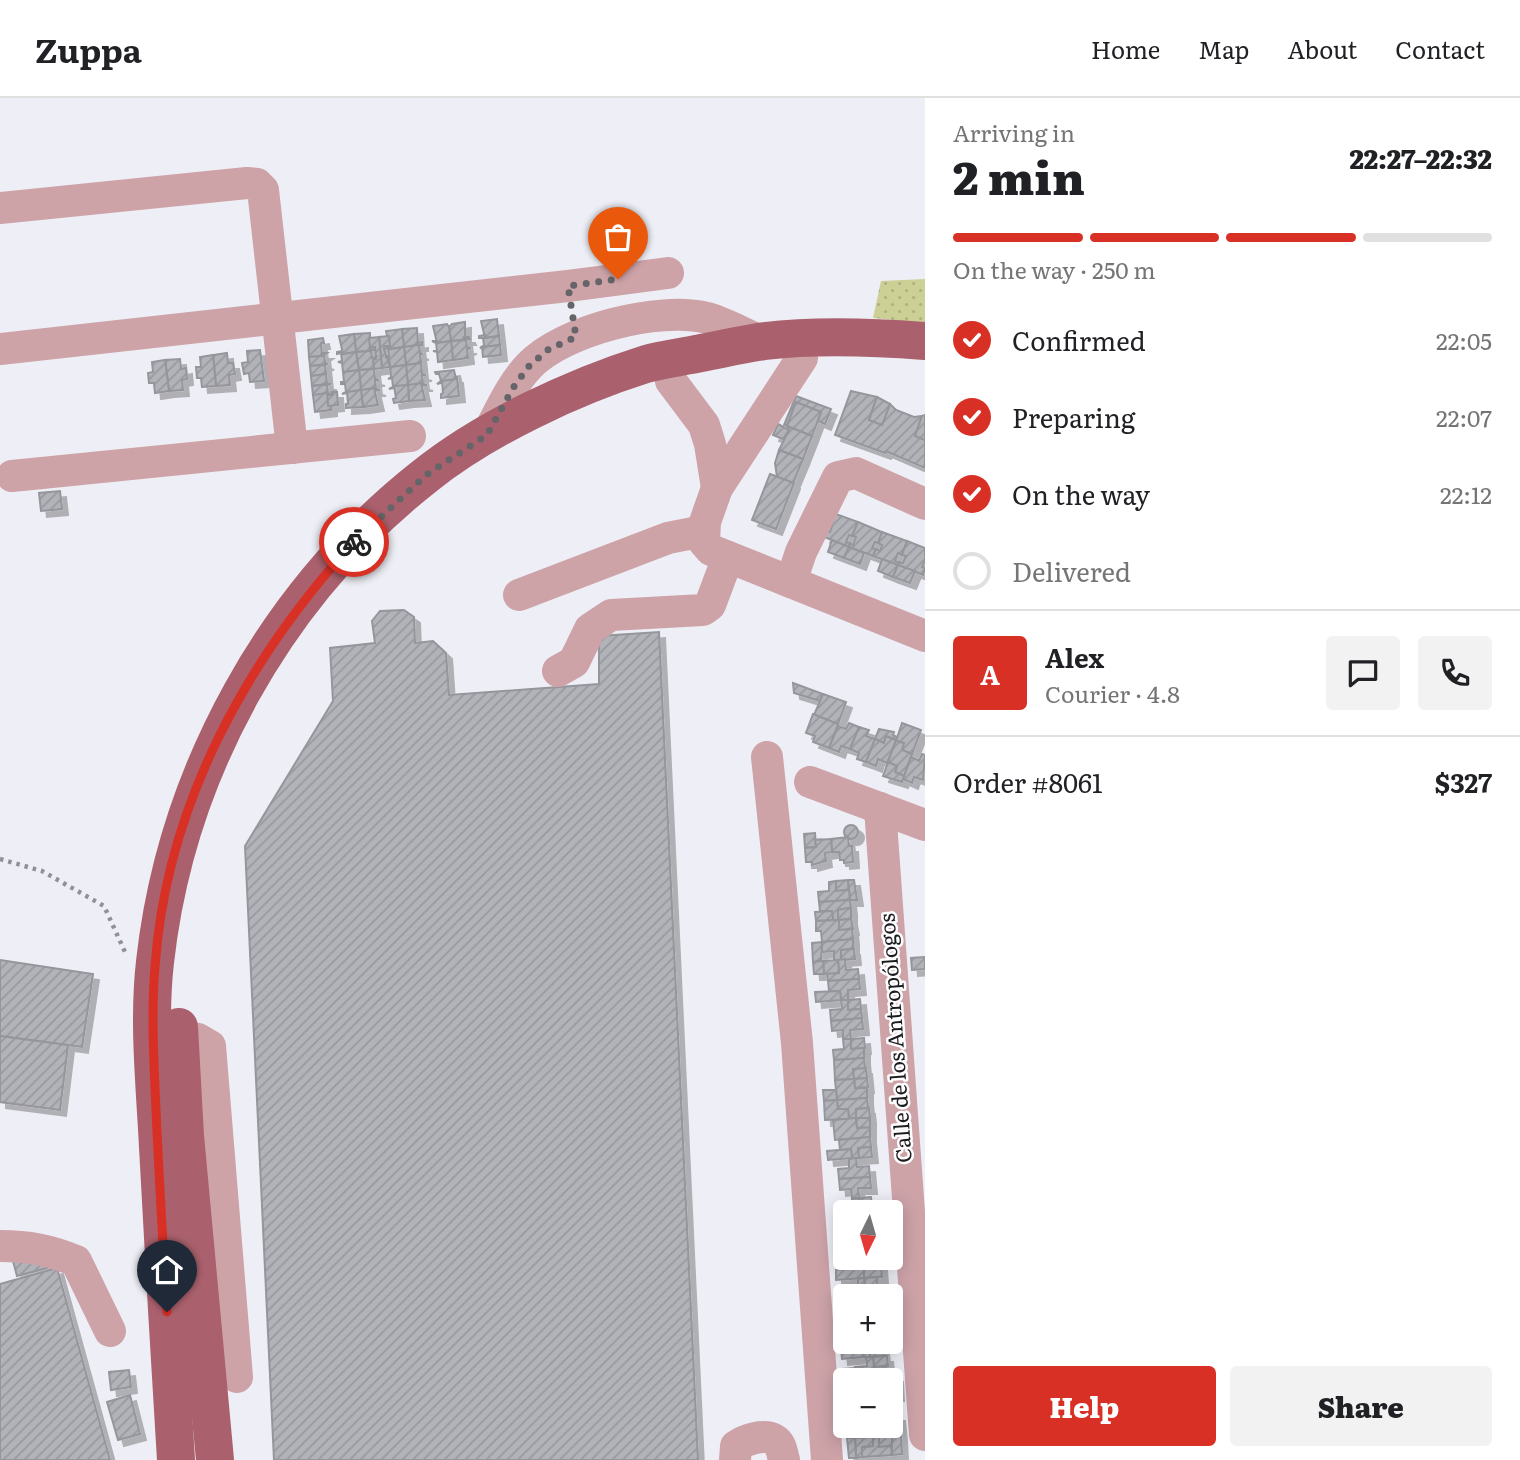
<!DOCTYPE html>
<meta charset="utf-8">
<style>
body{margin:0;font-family:Literata,serif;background:#f2f2f2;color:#202124;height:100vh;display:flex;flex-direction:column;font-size:26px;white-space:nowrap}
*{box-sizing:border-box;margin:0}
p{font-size:23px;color:#757577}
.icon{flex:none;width:38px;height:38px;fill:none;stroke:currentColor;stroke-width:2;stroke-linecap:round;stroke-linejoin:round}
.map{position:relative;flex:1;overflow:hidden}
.side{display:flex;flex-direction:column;background:#fff;width:595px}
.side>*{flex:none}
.needle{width:46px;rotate:185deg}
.controls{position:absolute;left:833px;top:1102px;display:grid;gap:14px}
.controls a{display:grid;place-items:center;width:70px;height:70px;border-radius:7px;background:#fff;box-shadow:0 4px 18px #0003;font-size:35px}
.pin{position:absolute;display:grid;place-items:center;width:60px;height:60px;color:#fff;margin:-72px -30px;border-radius:50% 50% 50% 0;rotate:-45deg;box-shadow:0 0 7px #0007}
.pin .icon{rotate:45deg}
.courier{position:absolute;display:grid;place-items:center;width:70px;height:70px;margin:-35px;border:5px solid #d93025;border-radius:50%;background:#fff;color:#222;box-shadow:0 2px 9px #0007}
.headline em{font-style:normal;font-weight:800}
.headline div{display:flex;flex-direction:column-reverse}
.headline{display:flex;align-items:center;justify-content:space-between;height:119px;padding:0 28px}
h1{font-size:46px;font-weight:800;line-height:52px}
.bar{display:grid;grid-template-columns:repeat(4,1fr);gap:10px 7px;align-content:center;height:84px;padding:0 28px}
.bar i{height:9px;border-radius:5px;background:#e0e0e0}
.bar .on{background:#d93025}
.bar p{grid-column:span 4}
.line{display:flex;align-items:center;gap:18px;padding:0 28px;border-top:2px solid #e0e0e0}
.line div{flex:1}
.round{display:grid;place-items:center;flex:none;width:74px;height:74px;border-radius:7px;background:#f2f2f2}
ol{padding:0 28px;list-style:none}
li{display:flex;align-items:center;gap:21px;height:77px}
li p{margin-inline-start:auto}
li .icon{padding:7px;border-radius:50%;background:#d93025;color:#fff;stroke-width:4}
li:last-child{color:#757577}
li i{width:38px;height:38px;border:4px solid #e0e0e0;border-radius:50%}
.cta{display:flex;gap:14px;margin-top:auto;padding:14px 28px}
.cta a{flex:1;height:80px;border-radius:7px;background:#d93025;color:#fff;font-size:28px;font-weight:800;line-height:80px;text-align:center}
.cta a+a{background:#f2f2f2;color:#202124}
header{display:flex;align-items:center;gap:42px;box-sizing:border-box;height:98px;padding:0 35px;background:#fff;border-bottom:2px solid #e0e0e0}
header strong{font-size:33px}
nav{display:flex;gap:38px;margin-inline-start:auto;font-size:24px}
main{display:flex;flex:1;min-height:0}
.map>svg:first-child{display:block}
.grass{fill:url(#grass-dots)}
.building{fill:url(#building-hatch);stroke:#95969c;stroke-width:2;filter:url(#shadow)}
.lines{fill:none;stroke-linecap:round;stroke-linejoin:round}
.path{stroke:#909196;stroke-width:4.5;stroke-dasharray:3.5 5;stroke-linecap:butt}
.minor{stroke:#cda3a8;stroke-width:32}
.major{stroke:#aa616d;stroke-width:38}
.done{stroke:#656569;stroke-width:7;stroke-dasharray:0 12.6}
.route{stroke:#d93025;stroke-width:9}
.labels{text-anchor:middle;stroke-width:5;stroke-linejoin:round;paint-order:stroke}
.street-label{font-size:21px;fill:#1b1b1d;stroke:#fdfdfe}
</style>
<header>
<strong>Zuppa</strong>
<nav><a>Home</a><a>Map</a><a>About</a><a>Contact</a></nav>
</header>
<main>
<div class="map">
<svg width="925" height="1362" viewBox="0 0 925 1362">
<defs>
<pattern id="grass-dots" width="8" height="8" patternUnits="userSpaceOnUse" patternTransform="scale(1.75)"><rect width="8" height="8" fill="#ccd094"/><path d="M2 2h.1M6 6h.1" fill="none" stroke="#afb27f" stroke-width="1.8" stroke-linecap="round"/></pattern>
<pattern id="building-hatch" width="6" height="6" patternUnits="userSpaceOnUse" patternTransform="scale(1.75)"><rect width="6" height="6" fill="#b2b3b9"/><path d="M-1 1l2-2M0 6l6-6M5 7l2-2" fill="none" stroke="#98999f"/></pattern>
<filter id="shadow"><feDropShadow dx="6" dy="6" stdDeviation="0" flood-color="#0004"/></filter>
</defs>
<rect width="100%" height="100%" fill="#eeeff6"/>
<polygon class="grass" points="925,181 925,225 873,220 881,183"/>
<g class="building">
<polygon points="497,221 499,238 485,240 481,223"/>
<polygon points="465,224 465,242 451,243 449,229 452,226"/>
<polygon points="447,226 449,229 451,243 437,245 433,228"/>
<polygon points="417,230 418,247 404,249 402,231"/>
<polygon points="402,231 404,249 390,251 386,233"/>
<polygon points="370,235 370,253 356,254 354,236"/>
<polygon points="354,236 356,254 343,256 339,238"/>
<polygon points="485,237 485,240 499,238 500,247 480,250 484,247 483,240 479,240 479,238"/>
<polygon points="389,238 390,248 384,248 384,251 390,269 382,270 379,239"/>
<polygon points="379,239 382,270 374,271 373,262 376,261 375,249 370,250 369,240"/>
<polygon points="464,239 469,239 470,241 466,241 467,250 471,250 467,251 468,260 453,262 451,243 465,242"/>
<polygon points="323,240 324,245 321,245 322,258 309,259 308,242"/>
<polygon points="432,243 437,243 437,245 451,243 453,262 438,264 437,254 433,253 437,253 436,245"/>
<polygon points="422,244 422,247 419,247 420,255 423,256 420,256 421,265 406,267 404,249 418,247 417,245"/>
<polygon points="500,247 501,257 483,259 482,249"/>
<polygon points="384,248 390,248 390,251 404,249 406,267 390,269 389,260 385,259 389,258 388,250 384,251"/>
<polygon points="375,249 375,252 371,252 372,260 376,259 373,262 374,271 359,272 356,254 370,253 370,250"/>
<polygon points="260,252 264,283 250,284 249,275 244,276 242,265 248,264 247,253"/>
<polygon points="342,253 343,256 356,254 359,272 343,274 342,265 338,264 342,263 341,255 337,256 337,254"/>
<polygon points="227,255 228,265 233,265 235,276 229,277 230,287 216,288 213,257"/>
<polygon points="322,255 327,255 324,257 325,265 328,266 310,268 309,259 322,258"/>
<polygon points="213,257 216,288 202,289 201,280 197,280 196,269 201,269 200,259"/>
<polygon points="180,261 181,271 186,270 187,281 182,282 183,292 169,293 165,262"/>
<polygon points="165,262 169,293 155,295 154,285 149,285 148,275 153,274 152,264"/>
<polygon points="421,265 422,276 426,277 422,277 423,286 427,287 408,287 406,267"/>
<polygon points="325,267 326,276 311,278 310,268"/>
<polygon points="406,267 408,287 389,291 393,289 392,280 388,281 391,279 390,269"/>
<polygon points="374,271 375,281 379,282 375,282 376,291 380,292 361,292 359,272"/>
<polygon points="359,272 361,292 342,296 346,294 345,286 341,286 341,284 344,284 343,274"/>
<polygon points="454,272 456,281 437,286 441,283 439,276 436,276 435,274"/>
<polygon points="326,276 327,286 312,288 311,278"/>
<polygon points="455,279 457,279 459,298 441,300 441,296 443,295 442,283 456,281"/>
<polygon points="421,285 425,302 409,303 408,287"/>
<polygon points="331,286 327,287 328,296 332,295 332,297 313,297 312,288"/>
<polygon points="408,287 409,303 394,305 393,301 396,300 394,288"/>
<polygon points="374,290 378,307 363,309 361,292"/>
<polygon points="361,292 363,309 346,310 346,306 348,306 347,294"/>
<polygon points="851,293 877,299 869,322 882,327 890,306 896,312 914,319 922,318 915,338 925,342 925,370 886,353 885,355 835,337"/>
<polygon points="332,294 337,294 338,307 328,308 327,297 332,297"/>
<polygon points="327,295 328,308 331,308 331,312 315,314 313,297"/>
<polygon points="796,298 831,311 825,326 818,323 821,314 796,304 787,328 784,327"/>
<polygon points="877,299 890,306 882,327 869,322"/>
<polygon points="796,304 821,314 812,338 787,328"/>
<polygon points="925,317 925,342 915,338 922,318"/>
<polygon points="778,326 789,332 783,341 773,337"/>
<polygon points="787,328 812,338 803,361 779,352 789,332"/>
<polygon points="779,352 803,361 793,385 777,379 775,365"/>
<polygon points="770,376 794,385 776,431 752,422"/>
<polygon points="60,393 62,411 41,413 39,395"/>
<polygon points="833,415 858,424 852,438 849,437 846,444 850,445 849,449 824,439 826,433 830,434 832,428 829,427"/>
<polygon points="858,424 882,434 878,445 875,444 872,450 876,451 873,458 849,449 850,445 853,447 856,439 852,438"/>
<polygon points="882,434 907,443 902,457 898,455 895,463 899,464 898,467 873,458 876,451 880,453 882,447 878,445"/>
<polygon points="832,442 849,449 844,460 828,454"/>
<polygon points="907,443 925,450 925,463 922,469 925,470 923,477 898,467 899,464 903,465 906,458 902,457"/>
<polygon points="849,449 864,455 860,466 844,460"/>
<polygon points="882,461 898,467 893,479 878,473"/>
<polygon points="898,467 915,473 910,485 893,479"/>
<polygon points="404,512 414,519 415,545 433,543 446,555 449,597 599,586 599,538 659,534 698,1362 274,1362 245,748 333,603 330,550 375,545 372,523 380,513"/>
<polygon points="793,585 823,596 820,603 794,595"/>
<polygon points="823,596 846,604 838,626 814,617"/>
<polygon points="813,616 838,626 829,650 813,644 815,638 806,635"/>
<polygon points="849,625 859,629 850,651 841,648 839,654 829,650 838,628 846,631"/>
<polygon points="902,625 921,632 912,656 902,652 904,645 896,643"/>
<polygon points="859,629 869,632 866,638 875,641 866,664 857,661 859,655 850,651"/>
<polygon points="879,631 894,634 893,637 897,639 896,642 886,638 884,645 875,641"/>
<polygon points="886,638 896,642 887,665 878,661 876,668 866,664 875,641 884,645"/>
<polygon points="896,643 904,645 902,652 912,656 904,678 895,674 897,668 888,664"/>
<polygon points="922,656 925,657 923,682 914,679 912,685 903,681 911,659 919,663"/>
<polygon points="888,664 897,668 895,674 904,678 902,684 883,678"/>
<circle cx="851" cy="734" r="7"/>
<polygon points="815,735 816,749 805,750 804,736"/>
<polygon points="848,739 849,748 852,748 853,764 844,765 844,762 840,762 839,754 832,754 831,741"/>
<polygon points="831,741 832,754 825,755 826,763 812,767 812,764 806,764 805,750 816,749 815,742"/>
<polygon points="848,782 849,792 836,793 836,783"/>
<polygon points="848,782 854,782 857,802 850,802"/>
<polygon points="836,783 836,793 849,792 850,802 819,804 818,794 829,793 829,784"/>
<polygon points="850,802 851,811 838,812 838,822 833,822 832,813 820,813 819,804"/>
<polygon points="847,810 851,811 851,821 838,822 838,812"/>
<polygon points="832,813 833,822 816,823 815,814"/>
<polygon points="851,821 853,831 839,832 839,822"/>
<polygon points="839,822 839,832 852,831 853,841 822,844 821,833 816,833 816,823"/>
<polygon points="853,841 853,851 841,852 841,862 834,862 834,853 822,854 822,844"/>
<polygon points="822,844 821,863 813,864 812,845"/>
<polygon points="854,851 855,861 841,862 841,852"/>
<polygon points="925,859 925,871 912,872 911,860"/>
<polygon points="845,861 846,872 858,871 859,881 828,883 827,875 839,875 838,862"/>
<polygon points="0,862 93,876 82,949 0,938"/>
<polygon points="838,862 839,875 824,876 823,863"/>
<polygon points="821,863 823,863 824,876 814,876 813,864"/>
<polygon points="859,881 860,891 848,892 848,902 841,902 840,893 829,893 828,883"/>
<polygon points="840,893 841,902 816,904 815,894"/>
<polygon points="860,901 861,911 848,912 848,902"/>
<polygon points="841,902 848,902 848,912 861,911 862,920 831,923 830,912 842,911"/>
<polygon points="862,920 863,931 850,932 851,941 843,941 843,932 832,933 831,923"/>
<polygon points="0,938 68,947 60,1012 0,1004"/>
<polygon points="864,940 865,950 851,951 851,941"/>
<polygon points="843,941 851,941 851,951 864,950 864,960 834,962 833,952 844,951"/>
<polygon points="864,960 865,971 853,971 854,981 835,982 834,962"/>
<polygon points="866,970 867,980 854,981 853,971"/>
<polygon points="867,980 868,989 855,990 854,981"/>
<polygon points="854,981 855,990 867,990 867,1000 837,1002 835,982"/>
<polygon points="823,992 836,992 837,1002 824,1003"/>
<polygon points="867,1000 868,1010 856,1011 856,1020 849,1021 848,1011 838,1011 837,1002"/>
<polygon points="837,1002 838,1011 848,1011 849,1021 825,1022 824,1003"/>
<polygon points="869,1010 870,1020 856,1020 856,1011"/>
<polygon points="856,1020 857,1030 870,1029 870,1039 835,1042 833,1022"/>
<polygon points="856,1020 870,1020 870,1029 857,1030"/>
<polygon points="870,1039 871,1049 858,1050 859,1060 852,1060 851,1051 840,1052 839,1042"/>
<polygon points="871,1049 872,1059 859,1060 858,1050"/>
<polygon points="851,1051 852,1060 828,1062 827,1053"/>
<polygon points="856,1060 857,1069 869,1068 870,1079 839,1081 838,1071 849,1070 849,1061"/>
<polygon points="870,1079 871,1090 858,1090 859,1100 852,1101 851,1091 840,1092 839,1081"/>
<polygon points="871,1099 872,1109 859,1110 859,1100"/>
<polygon points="859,1100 859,1110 872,1109 872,1115 845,1115 845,1120 842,1121 841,1110 852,1109 852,1101"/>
<polygon points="840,1141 845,1141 845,1162 836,1162 835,1142"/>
<polygon points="42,1155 47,1170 17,1178 13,1163"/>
<polygon points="875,1160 876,1169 864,1171 864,1180 836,1182 836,1172 846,1171 845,1162"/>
<polygon points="876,1167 881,1167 882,1179 864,1180 864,1171 876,1169"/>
<polygon points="57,1170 110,1362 0,1362 0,1186"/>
<polygon points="877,1179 877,1189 865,1190 864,1180"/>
<polygon points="864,1180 865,1190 877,1189 878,1199 847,1199 847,1190 858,1190 858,1181"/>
<polygon points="850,1244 882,1244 882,1248 870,1249 870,1259 863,1259 862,1250 851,1251"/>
<polygon points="882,1244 884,1258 870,1259 870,1249 882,1248"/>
<polygon points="862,1250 863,1259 842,1261 841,1251"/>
<polygon points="884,1258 887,1258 888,1268 874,1269 873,1259"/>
<polygon points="866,1259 873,1259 874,1269 886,1268 887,1278 856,1280 855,1269 867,1268"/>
<polygon points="855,1270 856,1280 843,1281 843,1271"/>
<polygon points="129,1272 131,1289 111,1292 109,1274"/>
<polygon points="887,1278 897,1278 898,1297 891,1297 891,1283 887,1283"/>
<polygon points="130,1297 140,1336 118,1342 107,1304"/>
<polygon points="891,1317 899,1317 901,1337 879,1338 879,1328 891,1328"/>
<polygon points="892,1337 893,1348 879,1349 879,1338"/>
<polygon points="892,1337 901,1337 902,1356 892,1357"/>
<polygon points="879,1338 879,1349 891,1348 892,1357 862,1359 862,1349 873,1348 873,1339"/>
<polygon points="873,1339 873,1348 862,1349 862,1359 856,1360 855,1340"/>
<polygon points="847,1340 855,1340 856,1360 849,1360"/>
</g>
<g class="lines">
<polyline class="path" points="0,761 42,773 104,808 125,854"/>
<g class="minor">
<polyline points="0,110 247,85 257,86 263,92 292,350"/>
<polyline points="0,251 568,188 668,175"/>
<polyline points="802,260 717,390 705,424 704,444 711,452 925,538"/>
<polyline points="671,283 704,327 710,346 717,390"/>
<path d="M487 337C500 313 511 287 529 268 563 232 659 208 707 220 725 225 744 236 761 243"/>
<polyline points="12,378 410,338"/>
<polyline points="791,484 801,454 838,379 856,375 925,406"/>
<polyline points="519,497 668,440 703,433"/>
<polyline points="558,573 574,564 590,531 611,517 703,512 710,507 728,459"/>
<polyline points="767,659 797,945 827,1362"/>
<polyline points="810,684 925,727"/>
<polyline points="880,710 925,1337"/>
<polyline points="179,939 198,941 210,948 237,1279"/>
<path d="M0 1148C28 1148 50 1152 76 1163L110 1233"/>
<path d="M735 1362 736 1348C745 1342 764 1335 775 1342 781 1345 782 1355 784 1362"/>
</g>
<g class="major">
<polyline points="179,929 185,1038 215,1362"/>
<path d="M176 1362C170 1258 163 1153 158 1049 155 988 148 925 155 864 176 675 275 496 425 378 485 330 573 289 646 266 664 261 683 259 701 255 722 251 743 246 765 243 817 237 872 239 925 243"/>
</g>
</g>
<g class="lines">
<polyline class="done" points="354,444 426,377 487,337 513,290 529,268 549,251 576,239 568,188 618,181"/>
<path class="route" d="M167 1214C163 1147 159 1079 156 1012 154 964 151 916 155 869 166 707 247 561 354 444"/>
</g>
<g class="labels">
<g class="street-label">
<text transform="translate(896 940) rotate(-94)" y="7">Calle de los Antropólogos</text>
</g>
</g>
</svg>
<div class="controls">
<a><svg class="needle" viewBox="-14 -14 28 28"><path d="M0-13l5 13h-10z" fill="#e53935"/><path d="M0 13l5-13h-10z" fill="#757577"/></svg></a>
<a>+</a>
<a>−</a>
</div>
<div class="pin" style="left:618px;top:181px;background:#ea580c"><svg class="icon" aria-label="bag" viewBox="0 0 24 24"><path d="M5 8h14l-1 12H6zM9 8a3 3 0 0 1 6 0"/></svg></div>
<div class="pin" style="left:167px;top:1214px;background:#1f2937"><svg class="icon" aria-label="home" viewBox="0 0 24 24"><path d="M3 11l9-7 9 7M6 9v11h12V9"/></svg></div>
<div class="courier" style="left:354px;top:444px"><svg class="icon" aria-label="bike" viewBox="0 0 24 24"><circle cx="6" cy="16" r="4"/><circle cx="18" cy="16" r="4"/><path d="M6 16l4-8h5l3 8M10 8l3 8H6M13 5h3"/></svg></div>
</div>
<section class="side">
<div class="headline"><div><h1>2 min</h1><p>Arriving in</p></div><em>22:27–22:32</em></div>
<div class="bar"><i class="on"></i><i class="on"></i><i class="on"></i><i></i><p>On the way · 250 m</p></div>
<ol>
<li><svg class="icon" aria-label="check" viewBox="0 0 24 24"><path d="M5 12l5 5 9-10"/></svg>Confirmed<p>22:05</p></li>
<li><svg class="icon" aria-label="check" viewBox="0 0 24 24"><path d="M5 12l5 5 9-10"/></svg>Preparing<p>22:07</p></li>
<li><svg class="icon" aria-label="check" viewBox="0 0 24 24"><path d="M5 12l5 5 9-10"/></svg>On the way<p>22:12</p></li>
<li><i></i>Delivered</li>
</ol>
<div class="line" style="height:126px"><b class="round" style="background:#d93025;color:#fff">A</b><div><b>Alex</b><p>Courier · 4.8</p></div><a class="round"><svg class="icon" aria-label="chat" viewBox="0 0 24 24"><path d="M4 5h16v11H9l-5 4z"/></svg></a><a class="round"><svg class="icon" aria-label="phone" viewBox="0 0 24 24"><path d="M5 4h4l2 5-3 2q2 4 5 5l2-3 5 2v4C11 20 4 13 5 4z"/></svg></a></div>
<div class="line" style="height:91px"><div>Order #8061</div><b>$327</b></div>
<div class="cta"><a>Help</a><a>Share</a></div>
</section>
</main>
